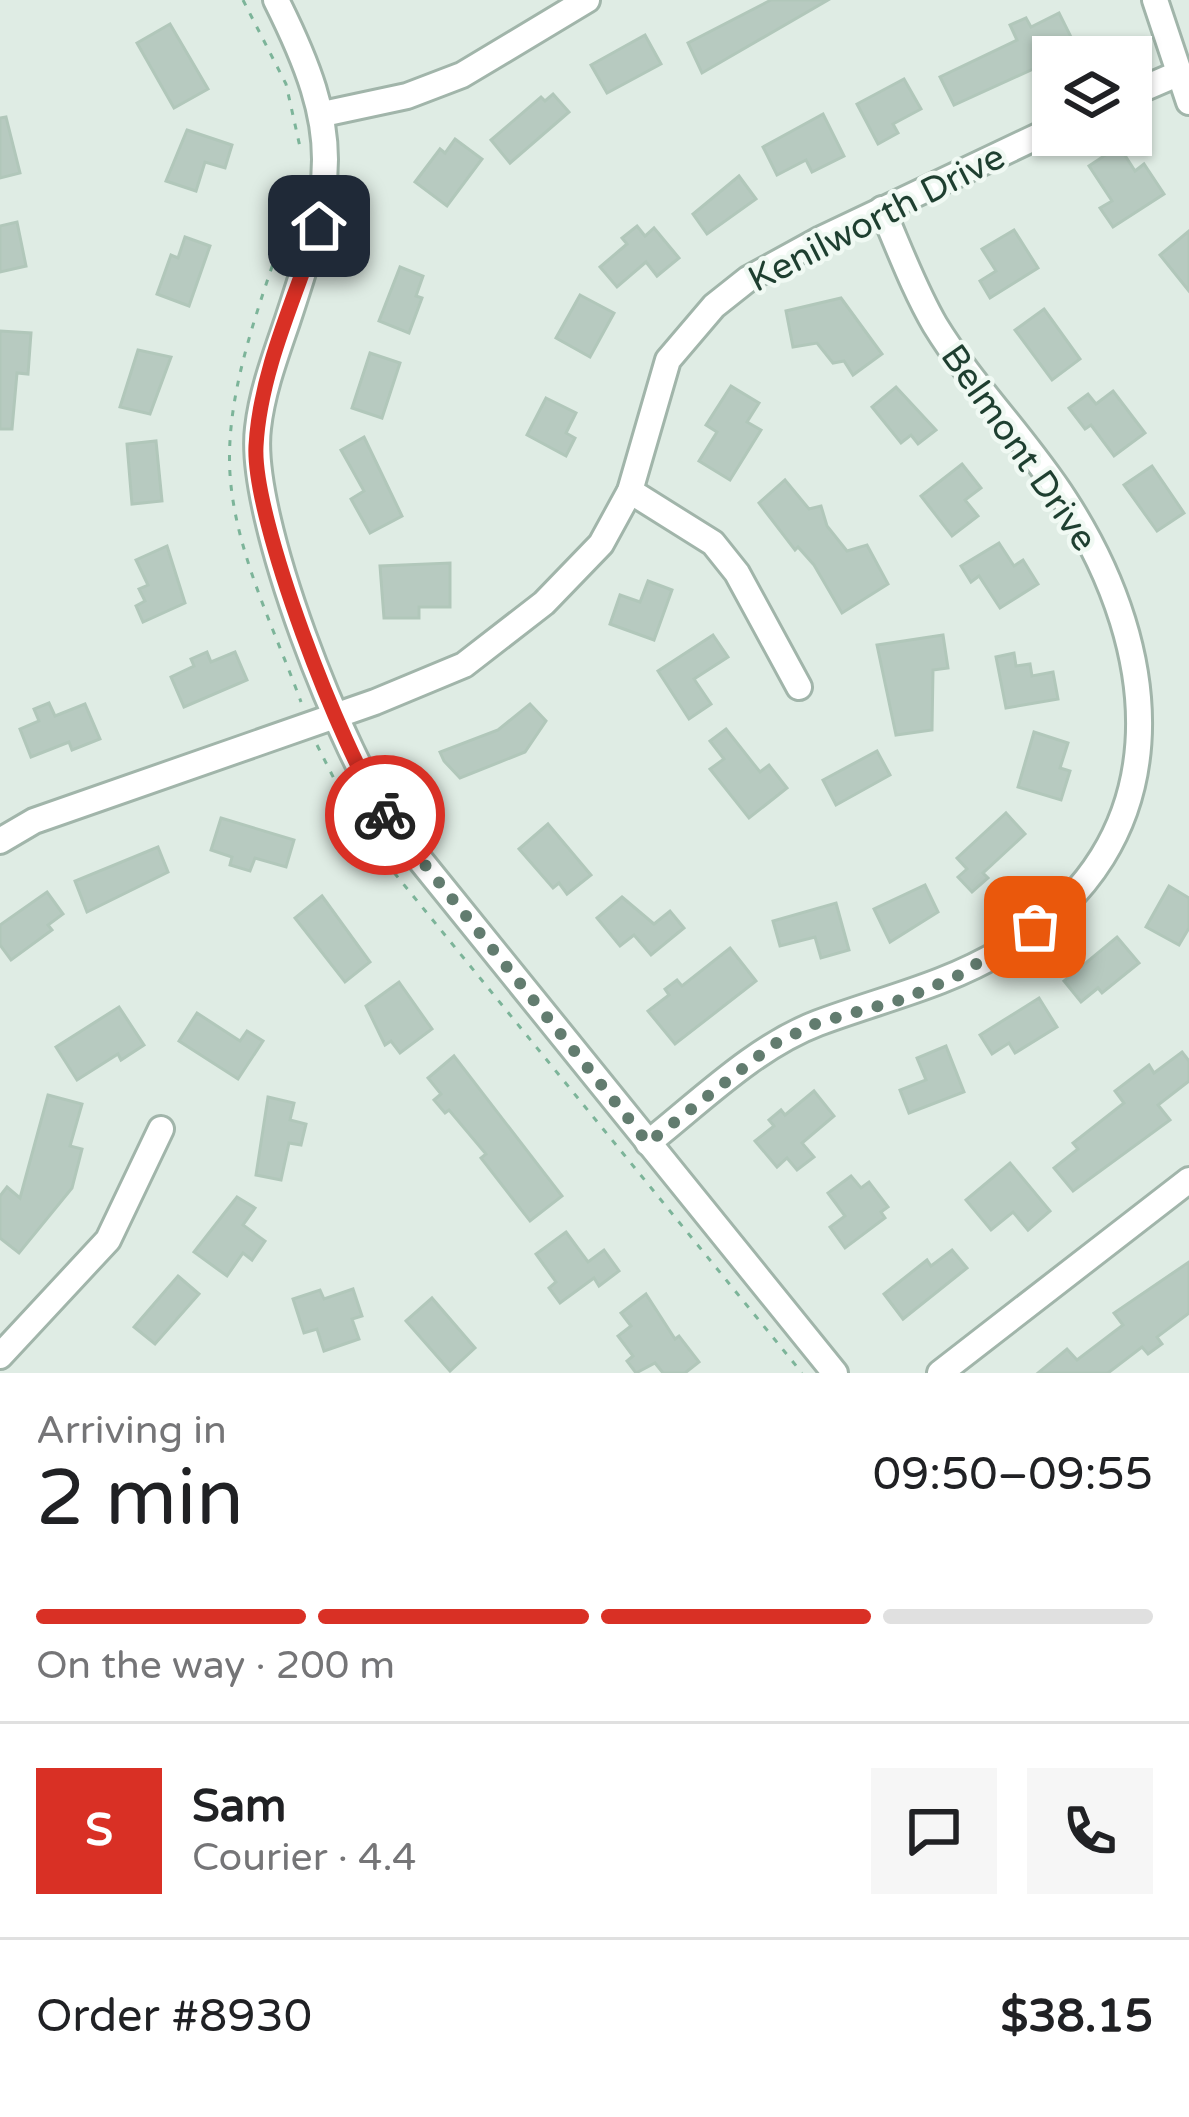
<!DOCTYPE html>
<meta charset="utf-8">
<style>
body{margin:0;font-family:"Varela Round",sans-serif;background:#f6f6f6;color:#202124;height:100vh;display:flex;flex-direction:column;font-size:45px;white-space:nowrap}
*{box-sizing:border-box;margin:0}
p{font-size:39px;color:#757577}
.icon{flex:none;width:66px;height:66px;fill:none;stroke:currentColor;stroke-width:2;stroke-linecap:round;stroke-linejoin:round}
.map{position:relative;height:1373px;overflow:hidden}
.panel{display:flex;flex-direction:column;background:#fff;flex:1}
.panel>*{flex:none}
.tools{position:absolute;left:1032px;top:36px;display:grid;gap:24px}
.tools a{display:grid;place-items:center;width:120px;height:120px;border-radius:0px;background:#fff;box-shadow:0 3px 9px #0004;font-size:60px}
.pin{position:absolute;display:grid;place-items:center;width:102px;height:102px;color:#fff;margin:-51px;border-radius:24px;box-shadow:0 6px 18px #0006}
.courier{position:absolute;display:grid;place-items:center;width:120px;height:120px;margin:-60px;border:9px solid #d93025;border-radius:50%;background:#fff;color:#222;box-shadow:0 3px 15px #0007}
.headline em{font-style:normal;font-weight:600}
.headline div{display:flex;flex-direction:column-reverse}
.headline{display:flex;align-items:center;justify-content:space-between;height:204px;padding:0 36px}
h1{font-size:78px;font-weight:600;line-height:90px}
.bar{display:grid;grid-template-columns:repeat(4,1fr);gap:18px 12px;align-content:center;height:144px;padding:0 36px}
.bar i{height:15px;border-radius:9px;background:#e0e0e0}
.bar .on{background:#d93025}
.bar p{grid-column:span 4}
.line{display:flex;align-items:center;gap:30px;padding:0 36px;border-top:3px solid #e0e0e0}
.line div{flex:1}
.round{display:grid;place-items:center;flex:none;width:126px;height:126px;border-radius:0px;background:#f6f6f6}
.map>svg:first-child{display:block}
.building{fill:#b7cac0;stroke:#b1c7ba;stroke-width:3}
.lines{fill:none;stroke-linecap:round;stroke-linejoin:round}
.minor-casing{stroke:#a1b5aa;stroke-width:30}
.path{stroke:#7cb499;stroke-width:3;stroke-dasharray:6 9;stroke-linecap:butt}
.minor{stroke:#fff;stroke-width:24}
.done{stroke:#627c6f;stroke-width:12;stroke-dasharray:0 21.6}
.route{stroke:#d93025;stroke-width:15}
.labels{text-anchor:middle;stroke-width:9;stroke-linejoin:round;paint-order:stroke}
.street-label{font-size:36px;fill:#1e3f30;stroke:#f0f9f3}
</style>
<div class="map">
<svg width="1189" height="1373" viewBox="0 0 1189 1373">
<rect width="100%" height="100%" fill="#dfece4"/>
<g class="building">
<polygon points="771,0 828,0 702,73 688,43"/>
<polygon points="1059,13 1073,41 1051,52 1053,60 954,105 940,77 1017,40 1010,25 1026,18 1031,27"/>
<polygon points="170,24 208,89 174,108 137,43"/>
<polygon points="645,35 661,64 607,93 591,65"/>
<polygon points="904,79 921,109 893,124 898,133 878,144 857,104"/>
<polygon points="553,94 569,112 510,163 491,140 541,97 545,101"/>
<polygon points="823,114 844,156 812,172 806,160 777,175 763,147"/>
<polygon points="6,117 20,173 0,178 0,118"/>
<polygon points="187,130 232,145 225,168 205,162 196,191 166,181"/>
<polygon points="455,139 482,159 447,206 415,182 440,149 445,153"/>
<polygon points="1119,146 1135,171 1144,164 1164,194 1113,227 1100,208 1112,201 1089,166"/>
<polygon points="739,176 756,199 707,234 693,214"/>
<polygon points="17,222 26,266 0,272 0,226"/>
<polygon points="637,226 645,236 654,228 679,258 657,276 646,262 617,287 600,267 627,244 622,238"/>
<polygon points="1014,230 1038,268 990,298 980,281 996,271 982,249"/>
<polygon points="1189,231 1189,291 1160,255"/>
<polygon points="185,237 210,246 189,306 157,294 171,255 178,258"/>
<polygon points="400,267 423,276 416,296 422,298 409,333 379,321"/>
<polygon points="580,295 614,313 590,357 556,338"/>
<polygon points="841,298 882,354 853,375 844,361 833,363 817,343 793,347 786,311"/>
<polygon points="1044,309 1080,359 1052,380 1015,330"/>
<polygon points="0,331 31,333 28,374 17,373 12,429 0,429"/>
<polygon points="138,350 171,357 150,414 120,407"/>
<polygon points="370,353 400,363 382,418 352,408"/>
<polygon points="731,386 759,403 747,422 761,430 730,480 699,461 717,432 706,425"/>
<polygon points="896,387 936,430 918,444 911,435 901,443 872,407"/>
<polygon points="1113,391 1145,433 1114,456 1091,425 1085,429 1069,408 1088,394 1096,404"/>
<polygon points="546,398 576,413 566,433 575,438 566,456 527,435"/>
<polygon points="364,437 402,516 370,533 351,499 364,491 341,450"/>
<polygon points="156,441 162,501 132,504 127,444"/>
<polygon points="962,464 981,488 965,500 978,516 952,536 921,496"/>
<polygon points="1152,466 1184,513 1157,531 1124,485"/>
<polygon points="785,480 809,509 821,506 827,526 847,551 867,545 888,584 842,613 814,565 798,547 795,550 759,503"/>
<polygon points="999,543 1014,566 1023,560 1038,584 1000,608 979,576 971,582 961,566"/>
<polygon points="167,546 185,603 143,622 136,606 145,601 139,589 148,585 136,560"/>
<polygon points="450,563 450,607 419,607 419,618 384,618 380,566"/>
<polygon points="648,581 672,590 654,640 610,624 620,595 640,602"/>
<polygon points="713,635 728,657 694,679 711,704 689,719 658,671"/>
<polygon points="943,635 948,668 933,670 932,730 896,735 877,645"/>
<polygon points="207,652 211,662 235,652 247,680 184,707 171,677 194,666 191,659"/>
<polygon points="1014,653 1016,666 1030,664 1032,676 1053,672 1058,699 1006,708 996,657"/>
<polygon points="49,703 55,716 85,704 100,739 72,750 69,742 31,757 20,729 39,721 34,709"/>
<polygon points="530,704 546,721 525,752 460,778 444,761 440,752 498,730"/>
<polygon points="726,729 760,772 769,765 787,788 749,818 710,769 724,759 710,741"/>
<polygon points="1034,732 1068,743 1060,768 1070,771 1061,800 1018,787"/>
<polygon points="877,751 890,775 836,805 823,780"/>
<polygon points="1006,813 1025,834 983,873 988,878 972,892 958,877 967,869 957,858"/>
<polygon points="221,818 294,840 286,867 255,858 250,871 230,865 232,857 211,850"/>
<polygon points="548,824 591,875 567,894 559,883 553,888 519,849"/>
<polygon points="158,847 168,872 87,912 75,881"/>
<polygon points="925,885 938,912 890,942 874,909"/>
<polygon points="1169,886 1189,898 1189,928 1179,945 1146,927"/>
<polygon points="47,892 63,914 48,925 52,930 11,960 0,945 0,925"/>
<polygon points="322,896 370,962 345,982 295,918"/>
<polygon points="622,897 654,924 670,911 684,928 651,955 634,935 620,946 597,918"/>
<polygon points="836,903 849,950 821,958 815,937 780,946 773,921"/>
<polygon points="1117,937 1139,963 1102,993 1098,988 1081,1002 1064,981"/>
<polygon points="730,948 756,981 675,1044 648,1011 669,995 665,989 677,980 682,986"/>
<polygon points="399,982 432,1029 400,1053 391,1041 385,1045 366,1006"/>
<polygon points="1039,998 1057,1027 1015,1053 1009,1043 992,1054 980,1035"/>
<polygon points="119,1007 144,1045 121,1060 118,1054 77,1080 56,1047"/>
<polygon points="197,1013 240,1041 247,1031 263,1041 238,1079 179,1041"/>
<polygon points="946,1046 964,1092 909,1113 900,1090 926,1080 917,1058"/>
<polygon points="1182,1052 1189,1061 1189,1081 1158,1105 1170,1120 1073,1191 1054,1168 1078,1149 1073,1143 1124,1103 1115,1091 1149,1065 1154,1073"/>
<polygon points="454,1056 562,1196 530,1221 481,1158 486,1154 449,1110 445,1113 434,1100 441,1094 428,1078"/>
<polygon points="814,1091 834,1116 802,1143 814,1157 797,1170 787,1158 777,1167 755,1141 774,1126 769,1120 781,1110 785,1115"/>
<polygon points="48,1095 82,1104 70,1146 82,1149 72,1188 19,1253 0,1238 0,1196 7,1187 20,1198"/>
<polygon points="268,1097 294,1103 290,1120 306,1124 301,1145 289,1143 281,1180 256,1175"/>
<polygon points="1010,1163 1050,1211 1028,1230 1013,1212 991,1230 966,1200"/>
<polygon points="851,1176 861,1188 869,1182 888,1207 881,1212 885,1218 845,1248 830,1227 845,1216 828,1193"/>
<polygon points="237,1197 255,1208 243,1225 265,1241 252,1260 243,1253 227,1276 194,1252"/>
<polygon points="566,1232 588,1262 604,1250 619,1271 599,1286 594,1278 560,1303 549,1288 556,1282 536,1254"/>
<polygon points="952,1250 967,1268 903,1319 884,1294 927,1260 931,1266"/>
<polygon points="1189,1262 1189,1313 1157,1337 1162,1344 1148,1354 1142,1347 1108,1373 1038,1373 1067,1349 1077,1360 1123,1325 1114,1313"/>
<polygon points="178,1276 199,1294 155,1344 134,1327"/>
<polygon points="353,1289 362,1316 352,1319 359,1339 324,1351 317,1329 304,1333 293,1299 320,1290 324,1299"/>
<polygon points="646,1294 675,1339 679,1336 699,1362 685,1373 663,1373 655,1363 636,1373 627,1361 633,1356 618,1336 631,1326 621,1313"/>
<polygon points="432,1298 475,1348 450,1371 406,1321"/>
</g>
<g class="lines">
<defs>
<g id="minor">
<path d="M276 0C345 138 334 180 287 322 275 357 262 392 258 428 247 516 343 757 396 830L835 1373"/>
<polyline points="1155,0 1189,102"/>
<polyline points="1131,94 1175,75"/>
<polyline points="323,114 407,96 462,75 587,0"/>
<polyline points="630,491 713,543 737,573 799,687"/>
<polyline points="0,841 34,821 375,702 464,665 544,603 601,544 630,491 668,360 714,306 748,279 821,239 1053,129"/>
<path d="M648 1143C701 1101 755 1047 818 1023 882 999 944 986 1004 950 1181 845 1165 654 1065 500 1026 439 973 387 935 325 914 289 899 248 882 209"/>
<polyline points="0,1356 108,1240 161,1129"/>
<polyline points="940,1373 1189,1180"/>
</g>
</defs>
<use href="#minor" class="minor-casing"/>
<g class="path">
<polyline points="243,0 286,84 300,147"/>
<path d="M300 180C274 273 224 376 230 474 235 552 275 630 301 702"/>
<polyline points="317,745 361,832 802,1373"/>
</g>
<use href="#minor" class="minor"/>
</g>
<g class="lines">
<polyline class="done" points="385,815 648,1143 774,1044 817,1023 904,999 957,976 1035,927"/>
<path class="route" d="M319 226C296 296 260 371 256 446 252 519 342 751 385 815"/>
</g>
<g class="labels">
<g class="street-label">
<text transform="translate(876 217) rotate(-27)" y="13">Kenilworth Drive</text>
<text transform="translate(1020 447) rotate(55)" y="13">Belmont Drive</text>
</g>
</g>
</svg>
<div class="tools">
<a><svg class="icon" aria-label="layers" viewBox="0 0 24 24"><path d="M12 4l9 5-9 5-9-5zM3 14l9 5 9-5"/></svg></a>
</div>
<div class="pin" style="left:1035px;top:927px;background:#ea580c"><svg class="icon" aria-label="bag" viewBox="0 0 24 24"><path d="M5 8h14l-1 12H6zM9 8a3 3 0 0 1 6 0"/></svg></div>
<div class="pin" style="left:319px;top:226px;background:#1f2937"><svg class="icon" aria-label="home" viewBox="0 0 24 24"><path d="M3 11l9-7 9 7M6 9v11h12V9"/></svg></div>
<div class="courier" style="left:385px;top:815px"><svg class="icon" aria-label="bike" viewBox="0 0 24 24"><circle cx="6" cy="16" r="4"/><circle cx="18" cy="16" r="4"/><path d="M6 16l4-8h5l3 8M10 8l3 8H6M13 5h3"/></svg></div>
</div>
<section class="panel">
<div class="headline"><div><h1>2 min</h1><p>Arriving in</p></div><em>09:50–09:55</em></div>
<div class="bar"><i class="on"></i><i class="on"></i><i class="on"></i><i></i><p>On the way · 200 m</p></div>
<div class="line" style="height:216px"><b class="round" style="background:#d93025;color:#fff">S</b><div><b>Sam</b><p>Courier · 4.4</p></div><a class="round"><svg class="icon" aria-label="chat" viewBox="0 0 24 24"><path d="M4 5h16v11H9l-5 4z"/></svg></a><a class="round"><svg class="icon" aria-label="phone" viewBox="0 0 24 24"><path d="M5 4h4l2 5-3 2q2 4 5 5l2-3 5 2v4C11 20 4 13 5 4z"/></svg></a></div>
<div class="line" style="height:156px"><div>Order #8930</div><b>$38.15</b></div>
</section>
